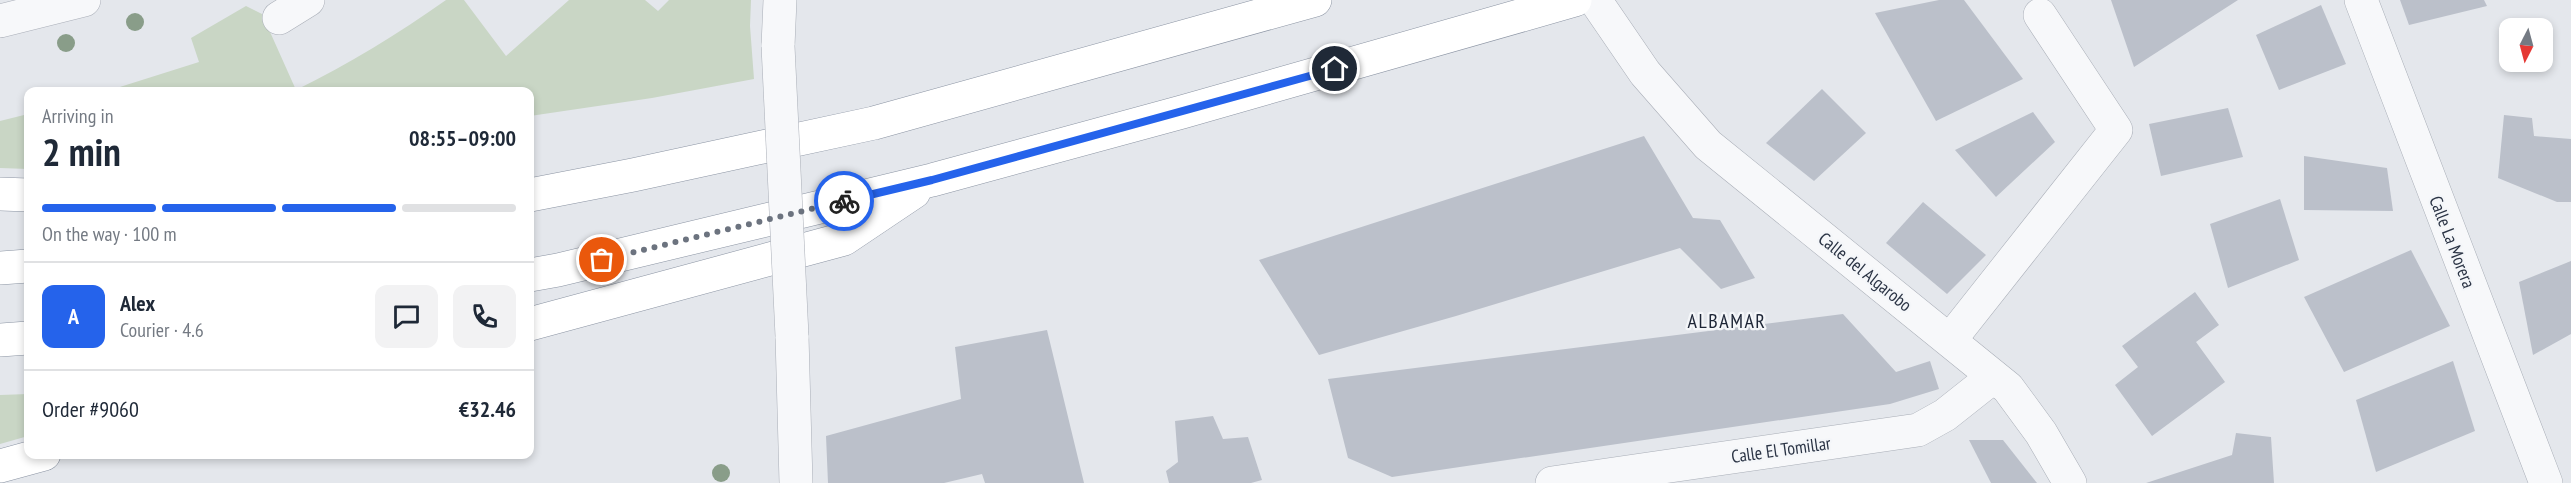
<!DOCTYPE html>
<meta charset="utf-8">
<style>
body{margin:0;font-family:"PT Sans Narrow",sans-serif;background:#f2f2f3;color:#1f2937;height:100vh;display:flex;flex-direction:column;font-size:22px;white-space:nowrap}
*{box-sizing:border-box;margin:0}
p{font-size:20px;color:#747a83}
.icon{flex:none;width:33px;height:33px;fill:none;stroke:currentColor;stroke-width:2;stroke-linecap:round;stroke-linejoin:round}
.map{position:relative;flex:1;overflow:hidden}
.sheet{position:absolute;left:24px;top:87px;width:510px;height:372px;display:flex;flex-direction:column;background:#fff;border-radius:12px;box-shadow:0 3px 9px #0003}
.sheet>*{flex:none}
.needle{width:39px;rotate:186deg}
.buttons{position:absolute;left:2499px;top:18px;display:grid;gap:12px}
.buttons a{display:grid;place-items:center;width:54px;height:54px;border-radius:12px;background:#fff;box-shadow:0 3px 9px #0003;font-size:30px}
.pin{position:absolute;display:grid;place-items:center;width:51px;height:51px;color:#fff;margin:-26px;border:3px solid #fff;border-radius:50%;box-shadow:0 2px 6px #0007}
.courier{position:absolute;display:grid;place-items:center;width:60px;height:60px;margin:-30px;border:4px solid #2563eb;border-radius:50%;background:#fff;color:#222;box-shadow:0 2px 8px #0007}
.overview em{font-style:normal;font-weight:800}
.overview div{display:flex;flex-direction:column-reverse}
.overview{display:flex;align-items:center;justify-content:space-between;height:102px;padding:0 18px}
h1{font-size:39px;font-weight:800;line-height:45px}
.bar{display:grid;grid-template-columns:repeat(4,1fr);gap:9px 6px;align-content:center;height:72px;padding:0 18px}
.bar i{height:8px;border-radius:4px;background:#e0e1e3}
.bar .active{background:#2563eb}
.bar p{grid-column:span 4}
.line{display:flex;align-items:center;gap:15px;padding:0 18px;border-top:2px solid #e0e1e3}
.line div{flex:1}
.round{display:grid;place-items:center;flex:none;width:63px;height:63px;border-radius:12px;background:#f2f2f3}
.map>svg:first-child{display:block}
.green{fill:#c9d6c5}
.building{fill:#bbc0ca}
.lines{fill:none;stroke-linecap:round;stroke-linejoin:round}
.minor-casing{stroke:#a9aeb7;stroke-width:34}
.highway-casing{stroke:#8b94a3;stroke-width:34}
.minor{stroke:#f7f8fa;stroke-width:33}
.highway{stroke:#fff;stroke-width:33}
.minor-bridge-casing{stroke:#a9aeb7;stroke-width:34;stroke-linecap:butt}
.minor-bridge{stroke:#f7f8fa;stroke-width:33}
.tree{fill:#899d89}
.done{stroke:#6c737f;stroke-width:6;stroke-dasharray:0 10.8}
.route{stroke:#2563eb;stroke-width:8}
.labels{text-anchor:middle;stroke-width:4.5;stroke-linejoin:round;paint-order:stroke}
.street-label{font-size:18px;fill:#2b3445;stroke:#f4f6f9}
.neighbourhood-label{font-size:20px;letter-spacing:1.5px;fill:#1d2536;stroke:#f4f6f9}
</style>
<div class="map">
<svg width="2571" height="483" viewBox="0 0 2571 483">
<rect width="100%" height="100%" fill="#e4e7ec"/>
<g class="green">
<path d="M446 0H464L506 56 569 0H645L658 11 669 0H751L750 26 754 79 652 98 530 116V92H104L199 62 191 38 246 6 262 14 296 90C349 64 398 34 446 0Z"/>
<polygon points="28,114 28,169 0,168 0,121"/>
<polygon points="28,394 28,436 0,444 0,395"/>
</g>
<g class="building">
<polygon points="1939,0 1964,0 2023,79 1936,121 1875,13"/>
<polygon points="2111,0 2238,0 2134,67"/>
<polygon points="2400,0 2484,0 2487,6 2409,25"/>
<polygon points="2321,5 2346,64 2279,90 2256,35"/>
<polygon points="1822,89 1866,133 1814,181 1766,143"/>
<polygon points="2228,108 2243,157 2161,176 2149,124"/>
<polygon points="2033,112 2055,142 1996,197 1955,150"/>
<polygon points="2504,115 2532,118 2534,136 2571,139 2571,202 2557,202 2498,178"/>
<polygon points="1644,136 1693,218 1720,220 1755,278 1721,289 1680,248 1456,316 1319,355 1259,260"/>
<polygon points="2304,156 2387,168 2393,211 2304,210"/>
<polygon points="2280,199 2299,260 2228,288 2210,224"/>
<polygon points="1923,202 1986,255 1947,294 1886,243"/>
<polygon points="2411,250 2450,326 2344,372 2304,297"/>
<polygon points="2571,261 2571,334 2533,355 2519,282"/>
<polygon points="2195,292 2219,325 2196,342 2225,382 2152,436 2115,385 2138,367 2122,346"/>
<polygon points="1843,314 1896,372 1930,361 1939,389 1890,404 1392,477 1348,458 1328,379"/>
<polygon points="1047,330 1084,483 985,483 982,474 944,483 828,483 826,436 961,399 955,347"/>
<polygon points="2453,361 2475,431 2376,472 2356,400"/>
<polygon points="1213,416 1223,439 1248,437 1262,480 1251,483 1169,483 1166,471 1178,462 1175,421"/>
<polygon points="2236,433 2271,437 2274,483 2146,483 2232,455"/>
<polygon points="1969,440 2003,440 2037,483 1991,483"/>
</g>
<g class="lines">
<defs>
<g id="minor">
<polyline points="1595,0 1645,73 1708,145 2008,388 2041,433 2070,483"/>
<polyline points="2361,0 2546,483"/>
<polyline points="279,18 308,0"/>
<polyline points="0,21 84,0"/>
<polyline points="778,46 780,0"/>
<polyline points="792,336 796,483"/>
<polyline points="1950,340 2116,130 2040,15"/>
<polyline points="1552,483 1918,430 1945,415 1993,377"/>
</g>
<g id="highway">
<polyline points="0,194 28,195"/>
<polyline points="530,195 633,175 874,123 1315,0"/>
<polyline points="0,268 28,266"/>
<polyline points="530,275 558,270 932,180 1182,112 1575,0"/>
<polyline points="530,324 844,239 914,192"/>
<polyline points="0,340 28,338"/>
<polyline points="0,466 44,454"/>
</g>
</defs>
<use href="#minor" class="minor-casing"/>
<use href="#highway" class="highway-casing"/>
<use href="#minor" class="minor"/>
<use href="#highway" class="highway"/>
<defs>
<polyline id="minor-bridge" points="778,46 792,336"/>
</defs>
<use href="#minor-bridge" class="minor-bridge-casing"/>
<use href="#minor-bridge" class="minor-bridge"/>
</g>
<g class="tree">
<circle cx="135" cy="22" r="9"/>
<circle cx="66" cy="43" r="9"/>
<circle cx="721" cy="473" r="9"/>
</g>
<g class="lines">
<polyline class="done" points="602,260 844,201"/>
<polyline class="route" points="844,201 932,180 1335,69"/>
</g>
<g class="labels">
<g class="street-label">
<text transform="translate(2452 242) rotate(69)" y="6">Calle La Morera</text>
<text transform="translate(1865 272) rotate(39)" y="6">Calle del Algarobo</text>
<text transform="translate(1781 450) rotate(-8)" y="6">Calle El Tomillar</text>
</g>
<g class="neighbourhood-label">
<text x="1727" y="328">ALBAMAR</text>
</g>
</g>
</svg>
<div class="buttons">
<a><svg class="needle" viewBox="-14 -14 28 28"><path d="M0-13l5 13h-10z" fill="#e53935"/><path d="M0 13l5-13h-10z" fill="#747a83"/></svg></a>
</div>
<div class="pin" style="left:602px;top:260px;background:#ea580c"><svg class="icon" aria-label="bag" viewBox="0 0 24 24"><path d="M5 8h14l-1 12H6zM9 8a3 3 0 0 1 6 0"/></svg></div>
<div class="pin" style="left:1335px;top:69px;background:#1f2937"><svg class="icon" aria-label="home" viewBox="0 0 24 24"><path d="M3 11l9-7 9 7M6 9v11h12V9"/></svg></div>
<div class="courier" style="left:844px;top:201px"><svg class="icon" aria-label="bike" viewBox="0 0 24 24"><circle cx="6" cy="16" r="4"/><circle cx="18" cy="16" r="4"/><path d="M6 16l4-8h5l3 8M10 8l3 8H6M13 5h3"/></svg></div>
<section class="sheet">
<div class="overview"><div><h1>2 min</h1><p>Arriving in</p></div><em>08:55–09:00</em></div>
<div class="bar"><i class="active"></i><i class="active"></i><i class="active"></i><i></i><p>On the way · 100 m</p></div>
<div class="line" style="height:108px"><b class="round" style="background:#2563eb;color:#fff">A</b><div><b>Alex</b><p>Courier · 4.6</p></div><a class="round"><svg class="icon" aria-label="chat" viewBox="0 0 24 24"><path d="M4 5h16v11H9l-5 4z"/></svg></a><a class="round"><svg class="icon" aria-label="phone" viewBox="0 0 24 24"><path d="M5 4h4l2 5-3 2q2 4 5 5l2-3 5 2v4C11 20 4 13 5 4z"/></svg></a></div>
<div class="line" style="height:78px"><div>Order #9060</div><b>€32.46</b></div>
</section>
</div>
